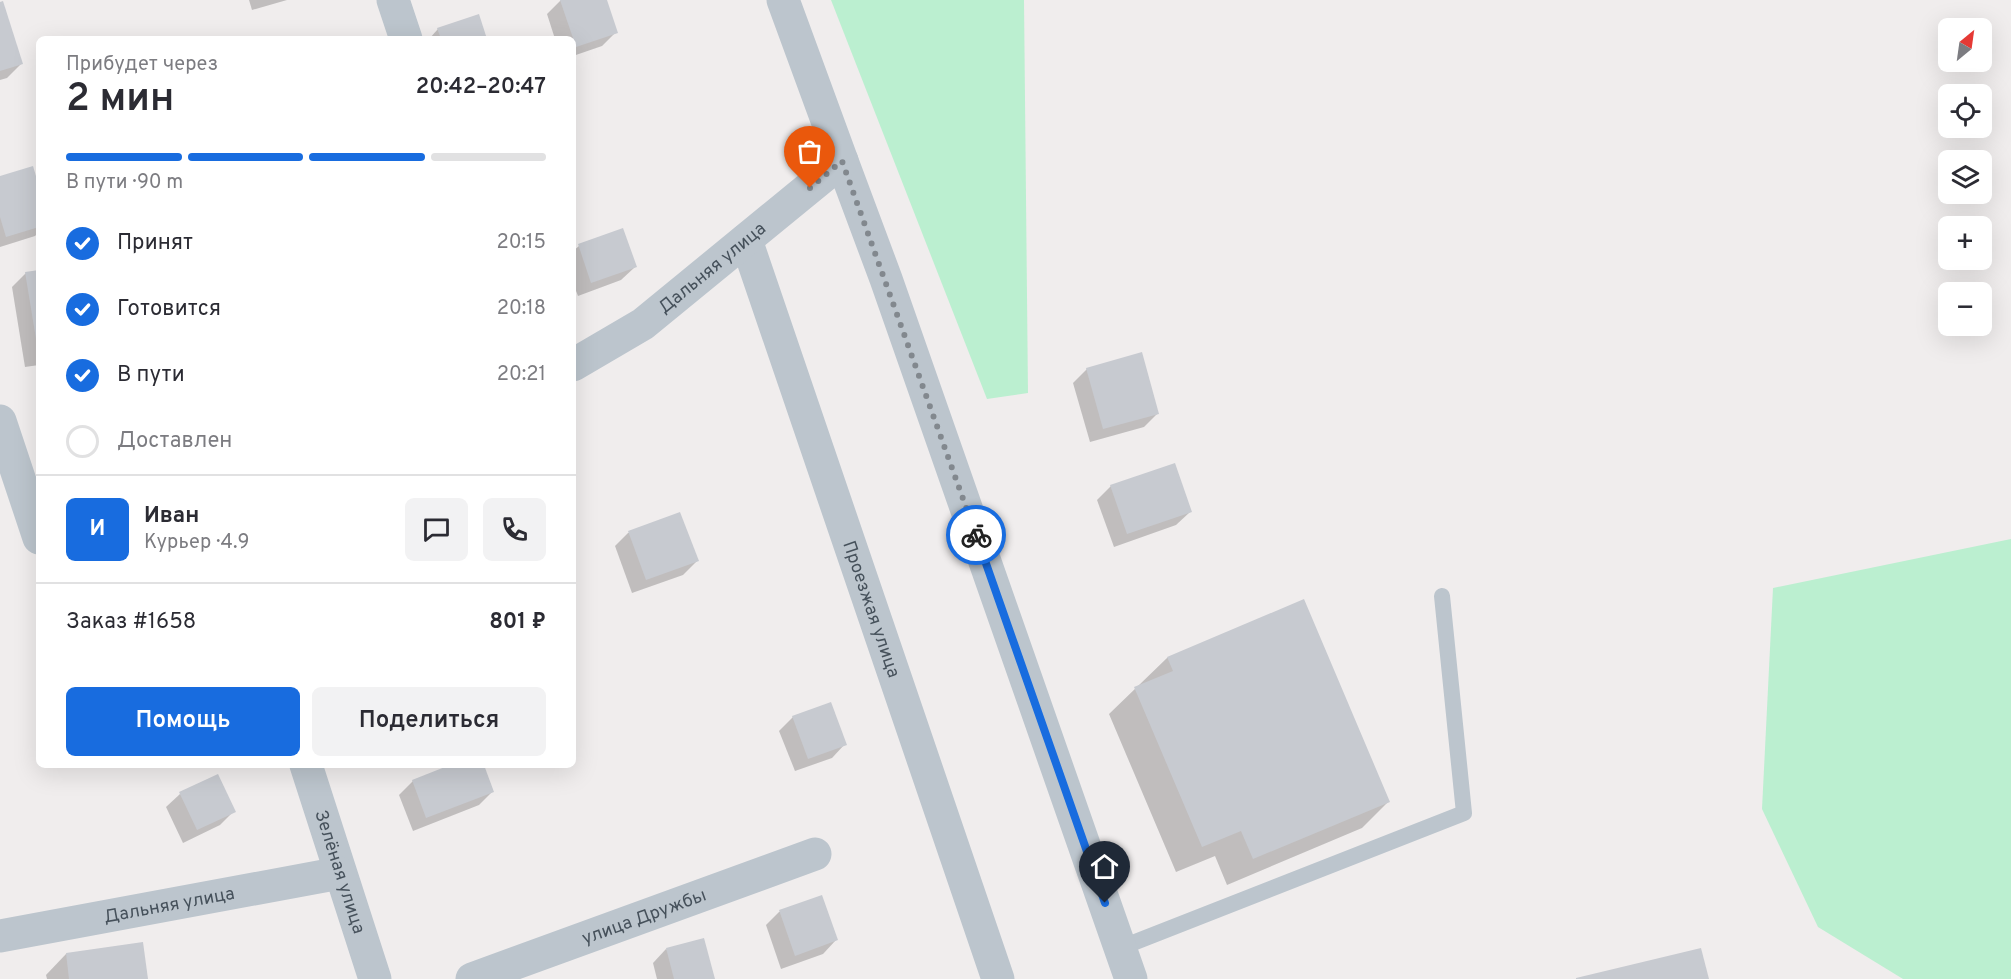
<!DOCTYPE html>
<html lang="ru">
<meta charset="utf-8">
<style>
body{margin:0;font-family:Overpass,sans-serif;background:#f2f2f3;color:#2b2b33;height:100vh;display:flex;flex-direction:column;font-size:22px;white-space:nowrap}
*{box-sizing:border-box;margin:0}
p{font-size:20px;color:#7c7c81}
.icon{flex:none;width:33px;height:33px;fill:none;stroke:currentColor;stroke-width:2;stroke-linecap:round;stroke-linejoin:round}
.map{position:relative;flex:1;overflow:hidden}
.drawer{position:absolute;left:36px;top:36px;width:540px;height:732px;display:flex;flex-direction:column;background:#fff;border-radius:9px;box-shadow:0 6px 24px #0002}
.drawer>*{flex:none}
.needle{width:39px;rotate:29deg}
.controls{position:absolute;left:1938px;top:18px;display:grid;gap:12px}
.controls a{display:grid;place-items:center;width:54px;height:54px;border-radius:9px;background:#fff;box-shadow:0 6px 24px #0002;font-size:30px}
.pin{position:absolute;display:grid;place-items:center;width:51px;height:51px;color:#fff;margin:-62px -26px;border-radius:50% 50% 50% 0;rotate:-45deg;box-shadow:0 0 6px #0007}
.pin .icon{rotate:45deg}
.courier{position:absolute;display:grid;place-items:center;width:60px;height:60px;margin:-30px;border:4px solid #186cdf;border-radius:50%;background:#fff;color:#222;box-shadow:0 2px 8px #0007}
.head em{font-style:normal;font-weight:600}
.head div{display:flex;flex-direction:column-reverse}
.head{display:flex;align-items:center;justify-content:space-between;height:102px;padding:0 30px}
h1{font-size:39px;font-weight:600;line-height:45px}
.bar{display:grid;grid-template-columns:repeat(4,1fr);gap:9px 6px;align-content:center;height:72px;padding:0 30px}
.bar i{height:8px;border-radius:4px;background:#e1e1e2}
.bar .current{background:#186cdf}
.bar p{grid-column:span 4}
.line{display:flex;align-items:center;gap:15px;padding:0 30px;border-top:2px solid #e1e1e2}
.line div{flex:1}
.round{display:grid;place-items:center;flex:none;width:63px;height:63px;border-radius:9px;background:#f2f2f3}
ol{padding:0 30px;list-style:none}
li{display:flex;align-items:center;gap:18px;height:66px}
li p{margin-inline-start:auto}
li .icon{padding:6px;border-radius:50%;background:#186cdf;color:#fff;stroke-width:4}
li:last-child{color:#7c7c81}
li i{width:33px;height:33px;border:3px solid #e1e1e2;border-radius:50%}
.action{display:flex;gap:12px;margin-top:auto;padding:12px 30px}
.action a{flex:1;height:69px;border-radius:9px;background:#186cdf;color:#fff;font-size:24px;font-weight:600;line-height:69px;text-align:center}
.action a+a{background:#f2f2f3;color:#2b2b33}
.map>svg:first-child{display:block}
.green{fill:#bbefd0}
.shadow{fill:#0003}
.building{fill:#c7cad0}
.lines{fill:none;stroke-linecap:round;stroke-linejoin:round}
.service{stroke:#bcc5cd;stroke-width:16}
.minor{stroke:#bcc5cd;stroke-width:33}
.tertiary{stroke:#bcc5cd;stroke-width:33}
.done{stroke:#82888e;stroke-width:6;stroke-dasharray:0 10.8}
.route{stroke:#186cdf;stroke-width:8}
.labels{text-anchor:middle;stroke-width:4.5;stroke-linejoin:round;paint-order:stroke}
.street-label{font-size:18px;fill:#46515b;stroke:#fff}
</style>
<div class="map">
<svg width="2011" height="979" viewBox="0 0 2011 979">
<rect width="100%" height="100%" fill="#f0eded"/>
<g class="green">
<polygon points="831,0 1024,0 1028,393 987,399"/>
<polygon points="2011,539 2011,979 1903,979 1818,927 1762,809 1773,588"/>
</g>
<g class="shadow">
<polygon points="249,0 287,0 252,10"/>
<polygon points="561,0 605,0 616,32 602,46 573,56 573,39 555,39 547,14"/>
<polygon points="0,4 21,64 7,78 0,80"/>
<polygon points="438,29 486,39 429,39"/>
<polygon points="0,178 39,191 39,232 35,236 0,247"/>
<polygon points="579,246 635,267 621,280 578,296 573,283 573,251"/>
<polygon points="39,271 39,365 25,367 12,287 26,273"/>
<polygon points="1087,369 1158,413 1144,427 1090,442 1073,383"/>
<polygon points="1111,486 1190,512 1176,525 1114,547 1097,500"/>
<polygon points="679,514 697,561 683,575 632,593 615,546 628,533"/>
<polygon points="1304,601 1388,802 1362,828 1227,885 1215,856 1176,872 1109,714 1167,658"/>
<polygon points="793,717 845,744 832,758 795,771 779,731"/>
<polygon points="454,765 483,765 493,791 479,805 413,831 399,795 413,781"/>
<polygon points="180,794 234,811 220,825 183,843 166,807"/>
<polygon points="821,897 836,940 823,954 781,969 766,925 779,912"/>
<polygon points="666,949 713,979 657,979 653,963"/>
<polygon points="66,954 147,979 47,979 46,975"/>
</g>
<g class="building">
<polygon points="560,0 607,0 618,33 576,47"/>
<polygon points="3,1 23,64 0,71 0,2"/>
<polygon points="479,14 487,39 441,39 437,28"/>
<polygon points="33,166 39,186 39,227 6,237 0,217 0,176"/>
<polygon points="623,228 637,267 591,283 578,244"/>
<polygon points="39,270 39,351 38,351 25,272"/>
<polygon points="1142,352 1159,414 1103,429 1086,368"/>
<polygon points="1175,463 1192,512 1127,534 1110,485"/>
<polygon points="680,512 699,561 646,580 628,531"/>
<polygon points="1304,599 1390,802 1253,859 1241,831 1202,847 1134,687 1173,671 1167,657"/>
<polygon points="831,702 847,745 808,759 792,716"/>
<polygon points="450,765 484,765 494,792 426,818 412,780"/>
<polygon points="218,774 236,812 197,830 179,792"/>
<polygon points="822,895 838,940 795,956 779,910"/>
<polygon points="704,938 715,979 674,979 666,948"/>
<polygon points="143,942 148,979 69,979 66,953"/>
<polygon points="1701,948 1709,979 1576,979 1576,978"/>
</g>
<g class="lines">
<polyline class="service" points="1120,948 1464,813 1442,596"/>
<g class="minor">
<polyline points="393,0 406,39"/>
<path id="s1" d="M746 240 998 979"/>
<path id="s2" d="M573 365 643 324 842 161 886 279 1131 979"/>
<polyline points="0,421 39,538"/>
<path id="s3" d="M306 765 375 979"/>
<path id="s4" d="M0 936 340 873"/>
<path id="s5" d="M472 979 815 854"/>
</g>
<polyline class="tertiary" points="783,0 842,161"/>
</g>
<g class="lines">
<polyline class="done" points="810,188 842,161 976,535"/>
<polyline class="route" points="976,535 1105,903"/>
</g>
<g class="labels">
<g class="street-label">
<text dy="6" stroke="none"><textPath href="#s2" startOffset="170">Дальняя улица</textPath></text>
<text dy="6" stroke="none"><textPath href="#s1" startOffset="390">Проезжая улица</textPath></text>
<text dy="6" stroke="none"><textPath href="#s3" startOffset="112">Зелёная улица</textPath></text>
<text dy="6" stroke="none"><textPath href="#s4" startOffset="172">Дальняя улица</textPath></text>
<text dy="6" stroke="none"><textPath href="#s5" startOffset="183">улица Дружбы</textPath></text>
</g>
</g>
</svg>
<div class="controls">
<a><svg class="needle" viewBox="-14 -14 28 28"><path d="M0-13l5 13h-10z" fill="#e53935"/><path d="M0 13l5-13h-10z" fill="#7c7c81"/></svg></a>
<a><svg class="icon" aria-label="locate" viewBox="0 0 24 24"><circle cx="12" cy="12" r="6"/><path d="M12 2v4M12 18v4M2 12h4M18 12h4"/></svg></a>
<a><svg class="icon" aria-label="layers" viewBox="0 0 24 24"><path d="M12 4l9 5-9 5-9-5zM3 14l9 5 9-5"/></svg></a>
<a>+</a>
<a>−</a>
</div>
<div class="pin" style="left:810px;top:188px;background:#ea580c"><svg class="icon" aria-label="bag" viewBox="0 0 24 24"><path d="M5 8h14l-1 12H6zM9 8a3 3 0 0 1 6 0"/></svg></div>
<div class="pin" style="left:1105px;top:903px;background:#1f2937"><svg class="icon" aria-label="home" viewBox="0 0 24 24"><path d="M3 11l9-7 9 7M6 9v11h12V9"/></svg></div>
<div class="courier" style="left:976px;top:535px"><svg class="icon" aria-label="bike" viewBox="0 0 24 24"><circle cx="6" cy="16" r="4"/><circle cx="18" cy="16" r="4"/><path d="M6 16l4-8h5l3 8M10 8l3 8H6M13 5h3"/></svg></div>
<section class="drawer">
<div class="head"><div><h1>2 мин</h1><p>Прибудет через</p></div><em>20:42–20:47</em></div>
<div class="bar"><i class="current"></i><i class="current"></i><i class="current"></i><i></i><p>В пути · 90 m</p></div>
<ol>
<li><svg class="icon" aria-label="check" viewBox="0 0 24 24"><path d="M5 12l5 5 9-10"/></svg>Принят<p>20:15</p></li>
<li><svg class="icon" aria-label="check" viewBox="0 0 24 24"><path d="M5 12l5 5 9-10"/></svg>Готовится<p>20:18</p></li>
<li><svg class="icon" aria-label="check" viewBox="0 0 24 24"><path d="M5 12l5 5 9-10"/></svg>В пути<p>20:21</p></li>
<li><i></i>Доставлен</li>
</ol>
<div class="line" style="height:108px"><b class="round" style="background:#186cdf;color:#fff">И</b><div><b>Иван</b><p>Курьер · 4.9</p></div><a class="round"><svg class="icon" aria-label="chat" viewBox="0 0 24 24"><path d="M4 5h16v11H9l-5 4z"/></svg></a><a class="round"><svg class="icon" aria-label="phone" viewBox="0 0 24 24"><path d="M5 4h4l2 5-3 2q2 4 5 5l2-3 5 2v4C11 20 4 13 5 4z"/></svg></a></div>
<div class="line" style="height:78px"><div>Заказ #1658</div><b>801 ₽</b></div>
<div class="action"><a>Помощь</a><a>Поделиться</a></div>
</section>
</div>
